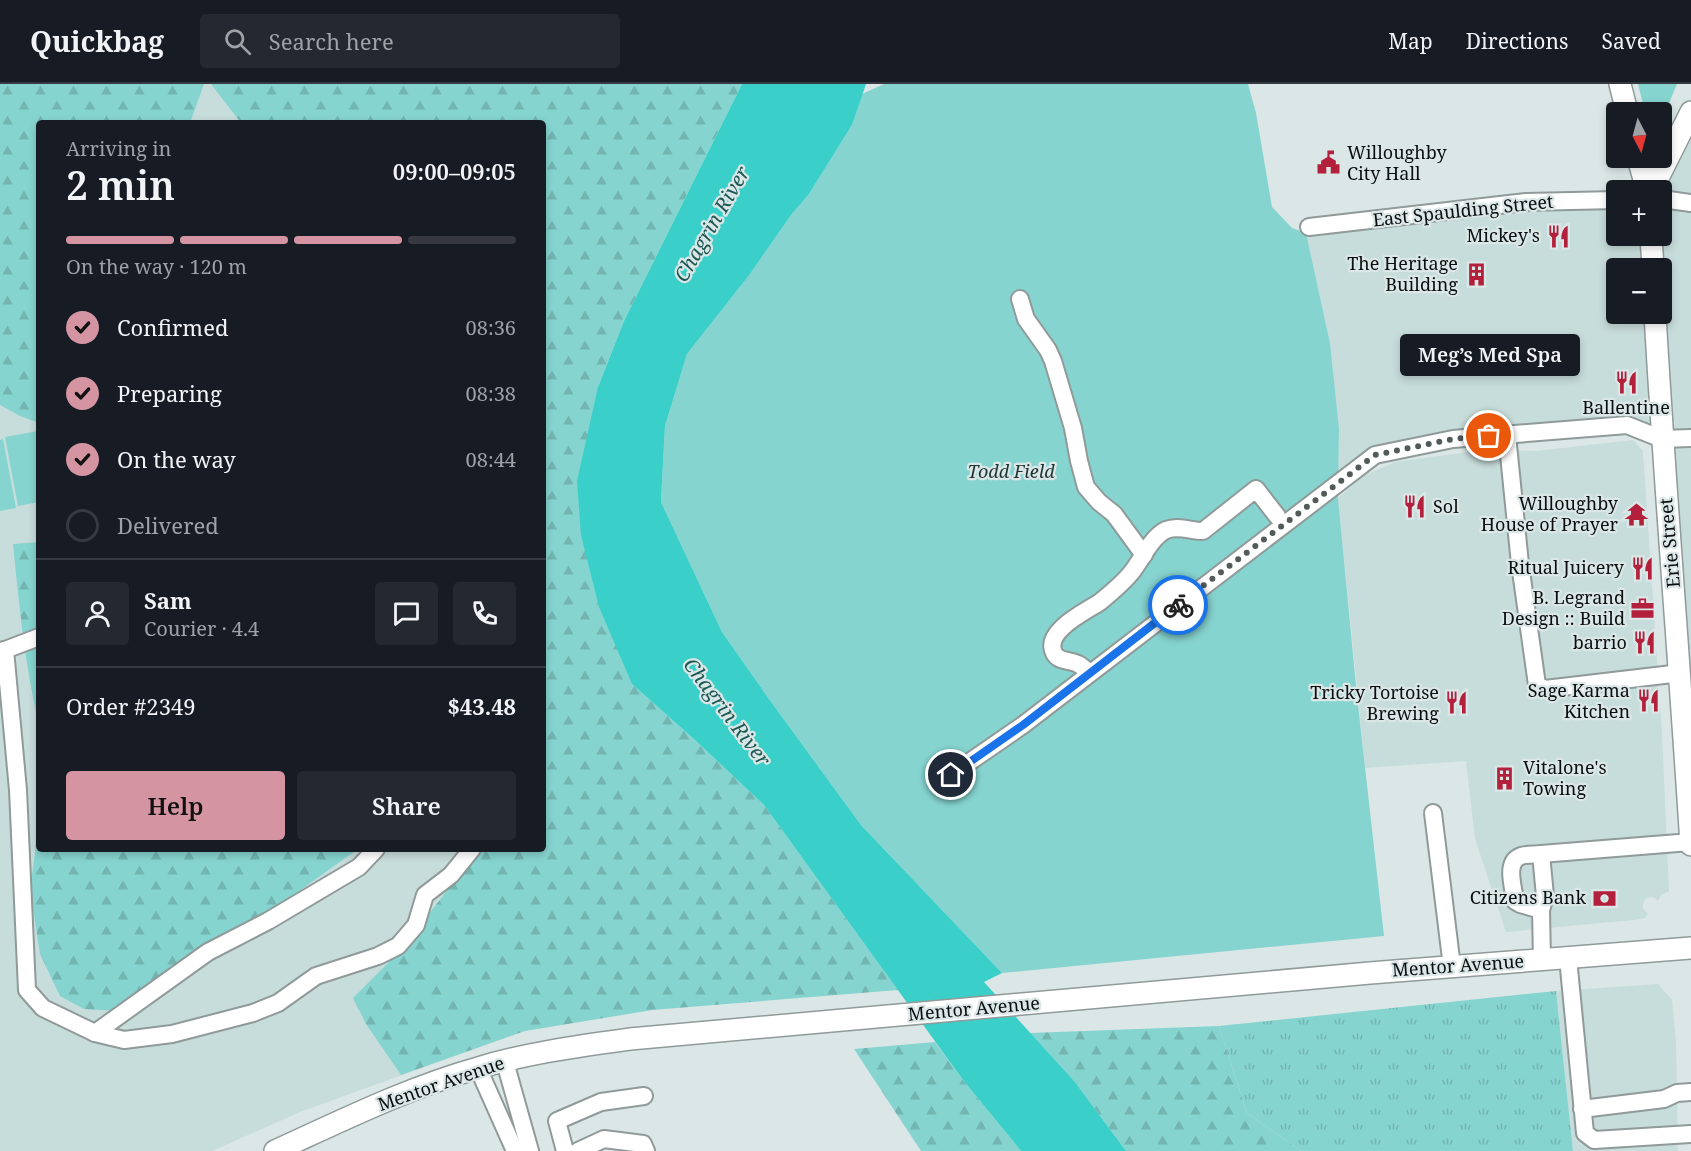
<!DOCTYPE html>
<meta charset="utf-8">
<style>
body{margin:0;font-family:"Noto Serif",serif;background:#242831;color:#f1f3f6;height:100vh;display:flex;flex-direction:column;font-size:22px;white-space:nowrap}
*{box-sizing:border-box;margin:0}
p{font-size:20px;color:#9ea1a6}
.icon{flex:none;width:33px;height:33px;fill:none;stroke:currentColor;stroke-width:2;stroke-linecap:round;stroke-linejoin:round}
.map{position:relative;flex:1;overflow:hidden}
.sheet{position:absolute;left:36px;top:36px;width:510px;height:732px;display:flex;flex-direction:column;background:#171b24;border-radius:6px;box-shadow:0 3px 9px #0003}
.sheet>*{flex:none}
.needle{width:39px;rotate:174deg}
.fabs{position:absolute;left:1606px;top:18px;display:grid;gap:12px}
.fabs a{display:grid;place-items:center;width:66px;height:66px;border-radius:6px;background:#171b24;box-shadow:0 3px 9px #0003;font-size:30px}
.pin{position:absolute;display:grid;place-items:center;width:51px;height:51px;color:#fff;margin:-26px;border:3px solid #fff;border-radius:50%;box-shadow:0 2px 6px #0007}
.courier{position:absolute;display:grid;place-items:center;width:60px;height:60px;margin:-30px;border:4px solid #1a73e8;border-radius:50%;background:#fff;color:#222;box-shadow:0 2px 8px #0007}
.bubble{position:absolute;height:42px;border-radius:6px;background:#171b24;box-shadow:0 3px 9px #0003;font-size:20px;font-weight:600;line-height:42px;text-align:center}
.headline em{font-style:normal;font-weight:600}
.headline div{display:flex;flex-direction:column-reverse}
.headline{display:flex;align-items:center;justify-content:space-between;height:102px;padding:0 30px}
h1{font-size:39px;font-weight:600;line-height:45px}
.bar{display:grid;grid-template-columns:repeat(4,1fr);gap:9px 6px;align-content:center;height:72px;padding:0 30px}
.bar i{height:8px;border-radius:4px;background:#363941}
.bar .selected{background:#d594a2}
.bar p{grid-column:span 4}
.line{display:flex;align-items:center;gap:15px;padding:0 30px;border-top:2px solid #363941}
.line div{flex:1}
.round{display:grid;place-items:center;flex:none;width:63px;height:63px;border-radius:6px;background:#242831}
ol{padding:0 30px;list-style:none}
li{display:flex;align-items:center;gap:18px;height:66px}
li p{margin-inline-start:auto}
li .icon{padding:6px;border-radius:50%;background:#d594a2;color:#111;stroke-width:4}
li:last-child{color:#9ea1a6}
li i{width:33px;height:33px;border:3px solid #363941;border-radius:50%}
.cta{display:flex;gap:12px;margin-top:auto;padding:12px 30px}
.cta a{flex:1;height:69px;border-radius:6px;background:#d594a2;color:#111;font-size:24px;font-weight:600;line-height:69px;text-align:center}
.cta a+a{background:#242831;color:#f1f3f6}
header{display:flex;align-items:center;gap:36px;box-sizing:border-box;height:84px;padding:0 30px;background:#171b24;border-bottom:2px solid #363941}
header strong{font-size:28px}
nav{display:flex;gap:33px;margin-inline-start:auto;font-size:21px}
.search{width:420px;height:54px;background:#242831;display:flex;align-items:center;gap:15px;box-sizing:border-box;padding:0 21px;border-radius:6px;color:#9ea1a6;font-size:22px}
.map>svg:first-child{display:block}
.built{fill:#c7dddb}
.grass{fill:url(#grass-tufts)}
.forest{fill:url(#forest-firs)}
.park{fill:#86d4d0}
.water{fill:#3bcfc9}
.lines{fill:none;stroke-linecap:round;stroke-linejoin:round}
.minor-casing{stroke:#8f9a99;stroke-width:20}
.major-casing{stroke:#8f9a99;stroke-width:24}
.minor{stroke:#fff;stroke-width:16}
.major{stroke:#fff;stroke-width:21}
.done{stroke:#535a5a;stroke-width:6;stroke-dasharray:0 10.8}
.route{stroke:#1a73e8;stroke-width:8}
.labels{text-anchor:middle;stroke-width:4.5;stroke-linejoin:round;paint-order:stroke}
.poi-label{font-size:18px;fill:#0a0e0e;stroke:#dbe7e6;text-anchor:end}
.street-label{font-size:18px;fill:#0a0e0e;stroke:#dbe7e6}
.park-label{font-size:18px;font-style:italic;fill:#1c3433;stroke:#dbe7e6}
.water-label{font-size:20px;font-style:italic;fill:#1c5855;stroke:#dbe7e6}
</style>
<header>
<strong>Quickbag</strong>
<div class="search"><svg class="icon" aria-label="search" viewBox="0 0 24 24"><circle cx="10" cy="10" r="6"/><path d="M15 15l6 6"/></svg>Search here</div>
<nav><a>Map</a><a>Directions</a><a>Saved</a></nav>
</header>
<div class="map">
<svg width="1691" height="1067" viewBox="0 0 1691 1067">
<defs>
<pattern id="grass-tufts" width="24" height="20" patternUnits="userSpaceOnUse" patternTransform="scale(1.5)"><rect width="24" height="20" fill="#86d4d0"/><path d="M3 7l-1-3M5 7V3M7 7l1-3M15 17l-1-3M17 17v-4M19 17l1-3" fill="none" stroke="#72b5b1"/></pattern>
<pattern id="forest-firs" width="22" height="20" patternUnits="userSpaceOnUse" patternTransform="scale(1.5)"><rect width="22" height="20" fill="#86d4d0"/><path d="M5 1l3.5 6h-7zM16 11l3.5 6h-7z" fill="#72b5b1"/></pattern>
</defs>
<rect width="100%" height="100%" fill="#dbe7e6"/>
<g class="built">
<polygon points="0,0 389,0 411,39 39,39 39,765 543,765 652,926 524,947 300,1028 212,1067 0,1067"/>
<polygon points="1691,36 1691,115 1662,111 1662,98"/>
<polygon points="1617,118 1617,152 1647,152 1648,184 1617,184 1617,230 1651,230 1658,349 1628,338 1435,354 1367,366 1338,392 1339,344 1330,259 1306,149 1435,135"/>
<polygon points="1662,120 1691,124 1691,350 1666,350 1662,184 1654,152 1662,152"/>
<polygon points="1633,356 1643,367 1662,649 1669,807 1661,811 1658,817 1655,814 1651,813 1645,815 1643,820 1643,824 1648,830 1645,834 1634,836 1506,848 1475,755 1466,677 1365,684 1338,414 1365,391 1395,378 1482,366 1536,367"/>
<polygon points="1691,356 1691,645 1666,357"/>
<polygon points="1658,900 1672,916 1676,956 1678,1067 1573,1067 1556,907"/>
</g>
<polygon class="grass" points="1556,907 1573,1067 1301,1067 1247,1029 1219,942"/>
<g class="forest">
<polygon points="0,0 204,0 190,39 39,39 39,339 20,332 0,321"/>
<polygon points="211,0 742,0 624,237 598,303 632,600 695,656 764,721 898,906 652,926 525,947 401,991 366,940 353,914 397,870 457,794 475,765 543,765 543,39 241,39"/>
<path d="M39 458V642C25 582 19 521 13 460Z"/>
<polygon points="39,707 39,765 358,765 271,827 117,927 84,925 60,912 40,870 30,805 35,769"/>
<polygon points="1219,942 1247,1029 1301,1067 1126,1067 1075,998 1030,949"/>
<polygon points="935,958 963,996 1021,1067 921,1067 854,965"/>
</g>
<g class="park">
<polygon points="884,0 1248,0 1256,29 1272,123 1292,144 1306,149 1330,259 1339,344 1338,414 1357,612 1384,852 1002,889 861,741 769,615 722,548 661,418 665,342 687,270 750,190 791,131 809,110 852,41 862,10"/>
<polygon points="1638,0 1677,0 1662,36 1662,28 1645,28"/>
<polygon points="38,347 39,355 39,418 18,422 5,353"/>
<polygon points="3,355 16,424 0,427 0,356"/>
</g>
<polygon class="water" points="742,0 866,0 852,41 809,110 791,131 750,190 687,270 665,342 661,418 722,548 769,615 861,741 1002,889 984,898 1075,998 1126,1067 1021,1067 963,996 764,721 695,656 632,600 599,523 581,451 577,397 598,303 624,237"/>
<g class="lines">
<defs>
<g id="minor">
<polyline points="1662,115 1691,119"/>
<polyline points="1309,143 1526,118 1617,116"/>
<polyline points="1020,215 1026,235 1048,266 1053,277 1073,344 1079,377 1086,403 1099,418 1114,430 1144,471"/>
<polyline points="1507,351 1520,480 1537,601 1545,605 1681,589"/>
<polyline points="5,566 39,553"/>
<polyline points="0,567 5,566 18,706 27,906 43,924 95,949 124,956 172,950 253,929 278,919 316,892 378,872 398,862 416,841 425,811 451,791 472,765"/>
<path d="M1089 589C1086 586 1082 582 1078 580 1071 576 1058 578 1054 569 1043 547 1087 527 1100 518 1111 509 1122 500 1131 489 1142 476 1150 454 1166 446 1178 441 1191 447 1203 447L1256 405 1277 432"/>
<polyline points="939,699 1023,641 1375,371 1453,355 1627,341 1662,355 1691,354"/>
<polyline points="1433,729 1452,883"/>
<path d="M1541 770C1535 771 1527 770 1521 772 1504 778 1514 804 1515 817L1520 820 1541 826"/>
<polyline points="1568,874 1585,1049 1594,1056 1691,1050"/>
<polyline points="1542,876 1541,826 1545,812 1541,770 1691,758"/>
<polyline points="95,949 208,868 268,837 359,783 376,765"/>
<polyline points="505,978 530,1067"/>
<polyline points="478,984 515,1067"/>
<polyline points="1582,1025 1664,1015 1677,1009 1691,1008"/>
<polyline points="565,1067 557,1037 601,1018 644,1012"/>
<polyline points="578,1067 604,1055 643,1060 646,1067"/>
</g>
<g id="major">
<polyline points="1620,0 1627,28"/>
<polyline points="1638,74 1647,106"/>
<polyline points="1652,106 1691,28"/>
<polyline points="1651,152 1653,184"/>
<path d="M1655 230C1665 407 1680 584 1691 761"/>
<path d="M275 1067C341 1037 407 1004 478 984 527 969 579 962 630 955L1370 889 1691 864"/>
</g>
</defs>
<use href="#minor" class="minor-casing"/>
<use href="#major" class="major-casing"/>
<use href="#minor" class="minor"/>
<use href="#major" class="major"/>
</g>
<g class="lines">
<polyline class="done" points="1178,521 1375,371 1453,355 1489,352"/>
<polyline class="route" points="951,691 1023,641 1178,521"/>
</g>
<defs>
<symbol id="civic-bare" viewBox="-9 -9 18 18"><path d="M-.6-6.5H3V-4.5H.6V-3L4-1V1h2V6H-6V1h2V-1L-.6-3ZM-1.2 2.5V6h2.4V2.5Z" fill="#b3203c" stroke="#dbe7e6" stroke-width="2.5" paint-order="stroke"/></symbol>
<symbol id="restaurant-bare" viewBox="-9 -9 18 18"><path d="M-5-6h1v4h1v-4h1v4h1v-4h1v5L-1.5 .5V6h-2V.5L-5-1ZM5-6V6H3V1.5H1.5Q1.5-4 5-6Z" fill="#b3203c" stroke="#dbe7e6" stroke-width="2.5" paint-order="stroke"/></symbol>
<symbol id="building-bare" viewBox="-9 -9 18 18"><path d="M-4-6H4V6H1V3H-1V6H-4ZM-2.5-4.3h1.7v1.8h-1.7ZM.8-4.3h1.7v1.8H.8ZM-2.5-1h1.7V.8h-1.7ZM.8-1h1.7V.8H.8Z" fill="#b3203c" stroke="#dbe7e6" stroke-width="2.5" paint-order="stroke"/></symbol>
<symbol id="temple-bare" viewBox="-9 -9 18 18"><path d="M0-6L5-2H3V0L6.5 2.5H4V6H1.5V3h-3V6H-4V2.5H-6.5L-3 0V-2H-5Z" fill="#b3203c" stroke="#dbe7e6" stroke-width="2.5" paint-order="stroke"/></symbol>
<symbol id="office-bare" viewBox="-9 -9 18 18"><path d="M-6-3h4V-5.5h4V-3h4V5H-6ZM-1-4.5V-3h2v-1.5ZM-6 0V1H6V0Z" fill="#b3203c" stroke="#dbe7e6" stroke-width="2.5" paint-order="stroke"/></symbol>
<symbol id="bank-bare" viewBox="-9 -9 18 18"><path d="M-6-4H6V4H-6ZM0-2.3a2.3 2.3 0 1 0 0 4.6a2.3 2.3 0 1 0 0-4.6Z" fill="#b3203c" stroke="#dbe7e6" stroke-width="2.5" paint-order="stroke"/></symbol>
</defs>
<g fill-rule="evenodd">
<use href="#civic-bare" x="1312" y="62" width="33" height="33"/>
<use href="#restaurant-bare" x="1542" y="136" width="33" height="33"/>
<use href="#building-bare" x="1460" y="174" width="33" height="33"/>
<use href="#restaurant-bare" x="1610" y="282" width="33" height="33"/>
<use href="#restaurant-bare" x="1398" y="406" width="33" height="33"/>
<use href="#temple-bare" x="1620" y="414" width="33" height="33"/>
<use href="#restaurant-bare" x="1626" y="468" width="33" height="33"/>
<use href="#office-bare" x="1626" y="508" width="33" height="33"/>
<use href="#restaurant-bare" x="1628" y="542" width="33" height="33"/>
<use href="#restaurant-bare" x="1632" y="600" width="33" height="33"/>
<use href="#restaurant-bare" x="1440" y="602" width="33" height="33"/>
<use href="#building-bare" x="1488" y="678" width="33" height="33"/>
<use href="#bank-bare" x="1588" y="798" width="33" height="33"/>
</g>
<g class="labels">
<g class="poi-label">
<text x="1347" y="75" text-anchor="start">Willoughby<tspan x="1347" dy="21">City Hall</tspan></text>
<text x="1540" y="158">Mickey's</text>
<text x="1458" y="186">The Heritage<tspan x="1458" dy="21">Building</tspan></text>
<text x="1626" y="330" text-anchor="middle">Ballentine</text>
<text x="1618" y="426">Willoughby<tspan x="1618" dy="21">House of Prayer</tspan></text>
<text x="1433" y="429" text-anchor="start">Sol</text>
<text x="1624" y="490">Ritual Juicery</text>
<text x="1625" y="520">B. Legrand<tspan x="1625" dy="21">Design :: Build</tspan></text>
<text x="1627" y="565">barrio</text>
<text x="1630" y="613">Sage Karma<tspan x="1630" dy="21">Kitchen</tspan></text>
<text x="1439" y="615">Tricky Tortoise<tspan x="1439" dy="21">Brewing</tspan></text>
<text x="1523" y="690" text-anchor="start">Vitalone's<tspan x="1523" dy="21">Towing</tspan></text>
<text x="1586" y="820">Citizens Bank</text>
</g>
<g class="street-label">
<text transform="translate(1463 127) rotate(-6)" y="6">East Spaulding Street</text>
<text transform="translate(1670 459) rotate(-95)" y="6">Erie Street</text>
<text transform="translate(1458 882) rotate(-4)" y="6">Mentor Avenue</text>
<text transform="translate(974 925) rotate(-5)" y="6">Mentor Avenue</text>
<text transform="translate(441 1000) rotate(-19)" y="6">Mentor Avenue</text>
</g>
<g class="park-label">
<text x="1011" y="394">Todd Field</text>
</g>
<g class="water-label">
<text transform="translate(712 140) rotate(-60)" y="7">Chagrin River</text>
<text transform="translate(727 628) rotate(53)" y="7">Chagrin River</text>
</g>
</g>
</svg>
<div class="fabs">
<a><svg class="needle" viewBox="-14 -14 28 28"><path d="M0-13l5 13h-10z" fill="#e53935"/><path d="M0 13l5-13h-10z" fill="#9ea1a6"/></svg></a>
<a>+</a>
<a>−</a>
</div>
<div class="pin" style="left:1489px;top:352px;background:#ea580c"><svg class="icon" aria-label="bag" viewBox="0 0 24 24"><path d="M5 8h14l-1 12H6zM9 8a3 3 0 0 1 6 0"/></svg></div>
<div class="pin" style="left:951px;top:691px;background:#1f2937"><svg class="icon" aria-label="home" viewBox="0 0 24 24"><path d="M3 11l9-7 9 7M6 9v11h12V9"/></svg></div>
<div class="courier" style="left:1178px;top:521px"><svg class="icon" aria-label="bike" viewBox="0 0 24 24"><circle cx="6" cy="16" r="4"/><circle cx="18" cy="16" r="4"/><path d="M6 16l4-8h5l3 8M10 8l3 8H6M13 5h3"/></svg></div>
<div class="bubble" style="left:1400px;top:250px;width:180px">Meg’s Med Spa</div>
<section class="sheet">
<div class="headline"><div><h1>2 min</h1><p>Arriving in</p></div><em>09:00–09:05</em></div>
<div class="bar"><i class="selected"></i><i class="selected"></i><i class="selected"></i><i></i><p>On the way · 120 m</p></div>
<ol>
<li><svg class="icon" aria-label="check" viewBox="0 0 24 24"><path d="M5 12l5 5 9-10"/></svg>Confirmed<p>08:36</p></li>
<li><svg class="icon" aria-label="check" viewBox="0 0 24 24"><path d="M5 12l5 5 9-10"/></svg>Preparing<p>08:38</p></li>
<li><svg class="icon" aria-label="check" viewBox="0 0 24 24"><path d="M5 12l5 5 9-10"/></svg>On the way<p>08:44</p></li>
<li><i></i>Delivered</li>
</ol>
<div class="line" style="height:108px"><a class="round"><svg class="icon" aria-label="person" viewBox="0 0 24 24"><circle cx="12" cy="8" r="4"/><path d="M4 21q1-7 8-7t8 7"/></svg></a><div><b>Sam</b><p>Courier · 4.4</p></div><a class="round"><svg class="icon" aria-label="chat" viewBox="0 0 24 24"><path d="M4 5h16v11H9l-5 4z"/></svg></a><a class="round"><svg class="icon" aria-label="phone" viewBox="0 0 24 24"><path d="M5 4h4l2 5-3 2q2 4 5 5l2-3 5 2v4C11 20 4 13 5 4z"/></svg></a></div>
<div class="line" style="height:78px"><div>Order #2349</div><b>$43.48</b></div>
<div class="cta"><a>Help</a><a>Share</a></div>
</section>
</div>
